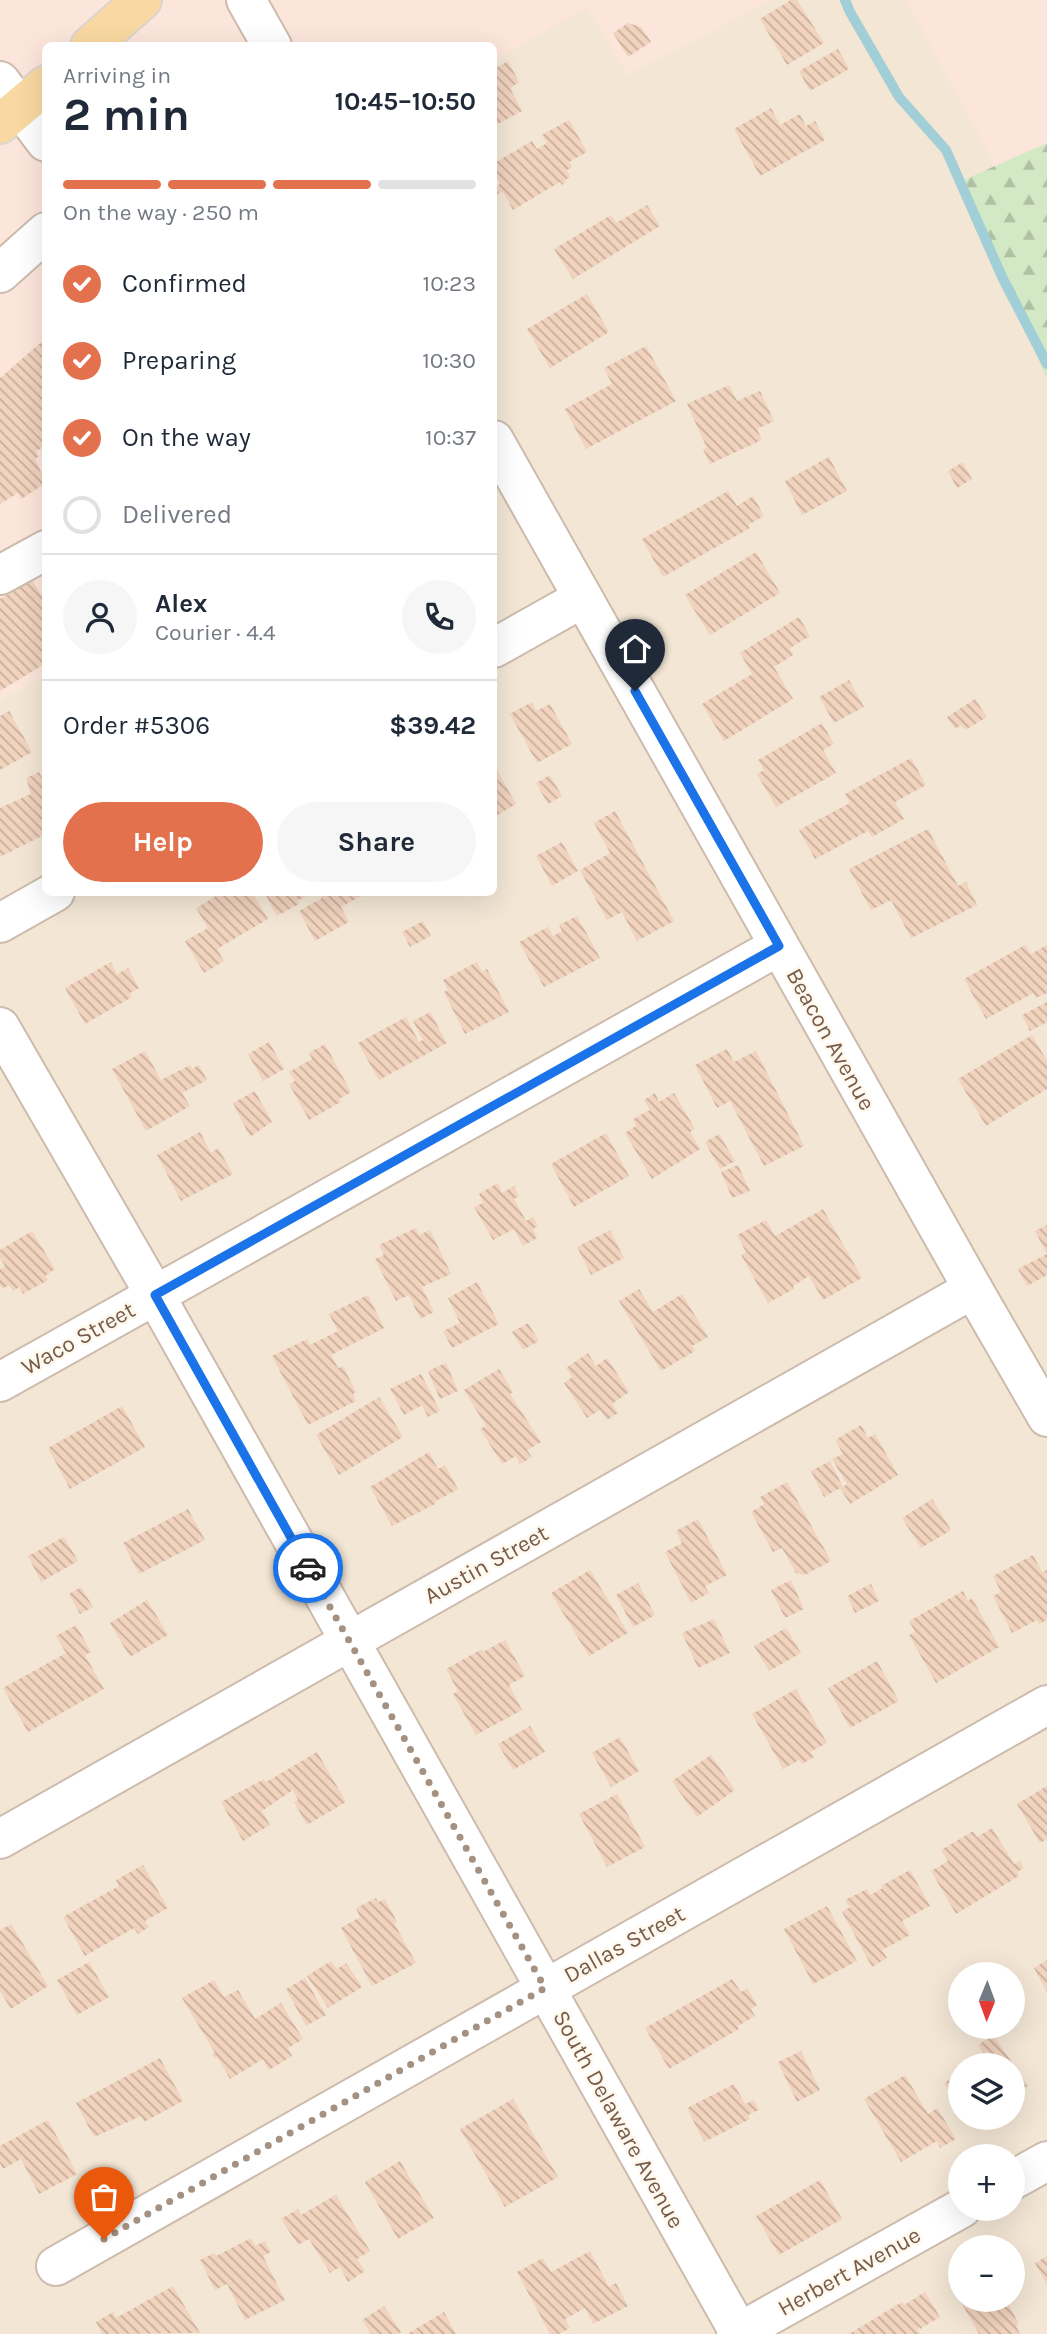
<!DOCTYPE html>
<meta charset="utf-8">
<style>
body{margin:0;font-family:Karla,sans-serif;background:#f6f6f7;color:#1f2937;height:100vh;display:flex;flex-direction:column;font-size:26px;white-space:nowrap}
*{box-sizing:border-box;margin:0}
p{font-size:23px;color:#747a83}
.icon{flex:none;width:38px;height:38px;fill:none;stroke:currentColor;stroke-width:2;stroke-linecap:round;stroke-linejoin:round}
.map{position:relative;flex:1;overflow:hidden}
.side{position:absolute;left:42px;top:42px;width:455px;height:854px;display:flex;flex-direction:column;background:#fff;border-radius:10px;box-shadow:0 7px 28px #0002}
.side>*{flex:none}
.needle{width:46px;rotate:181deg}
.fabs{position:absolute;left:948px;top:1962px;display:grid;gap:14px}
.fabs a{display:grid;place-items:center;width:77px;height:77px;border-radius:50%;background:#fff;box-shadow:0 7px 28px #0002;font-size:35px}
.pin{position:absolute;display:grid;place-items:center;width:60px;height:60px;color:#fff;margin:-72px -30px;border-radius:50% 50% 50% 0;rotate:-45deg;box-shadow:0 0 7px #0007}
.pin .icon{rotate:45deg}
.courier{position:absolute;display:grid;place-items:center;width:70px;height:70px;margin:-35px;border:5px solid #1a73e8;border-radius:50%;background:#fff;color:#222;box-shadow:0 2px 9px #0007}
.headline em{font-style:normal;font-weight:700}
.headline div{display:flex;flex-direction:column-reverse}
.headline{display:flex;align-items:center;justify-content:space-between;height:119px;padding:0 21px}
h1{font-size:46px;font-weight:700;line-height:52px}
.bar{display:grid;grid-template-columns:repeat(4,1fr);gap:10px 7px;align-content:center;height:84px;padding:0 21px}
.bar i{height:9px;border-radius:5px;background:#e0e1e3}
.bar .active{background:#e3714e}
.bar p{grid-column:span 4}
.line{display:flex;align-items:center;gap:18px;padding:0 21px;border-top:2px solid #e0e1e3}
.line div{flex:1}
.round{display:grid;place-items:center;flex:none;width:74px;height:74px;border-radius:37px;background:#f6f6f7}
ol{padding:0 21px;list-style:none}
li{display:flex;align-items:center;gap:21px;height:77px}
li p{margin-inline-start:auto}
li .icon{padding:7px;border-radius:50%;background:#e3714e;color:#fff;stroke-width:4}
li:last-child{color:#747a83}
li i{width:38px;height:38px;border:4px solid #e0e1e3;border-radius:50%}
.primary-button{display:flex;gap:14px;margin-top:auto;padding:14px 21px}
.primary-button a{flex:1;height:80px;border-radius:42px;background:#e3714e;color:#fff;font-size:28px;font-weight:700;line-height:80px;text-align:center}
.primary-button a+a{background:#f6f6f7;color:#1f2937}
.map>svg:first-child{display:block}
.residential{fill:#f3e6d5;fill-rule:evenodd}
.commercial{fill:#fce5da}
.forest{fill:url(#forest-firs)}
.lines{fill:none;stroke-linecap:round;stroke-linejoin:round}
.stream{stroke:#a1ced7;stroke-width:10}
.building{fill:url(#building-back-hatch)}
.minor-casing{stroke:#cdbcad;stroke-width:42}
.major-casing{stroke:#dbd4d0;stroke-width:42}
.minor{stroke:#fff;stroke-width:38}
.major{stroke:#f9d9a1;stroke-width:38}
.done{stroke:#a49181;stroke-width:7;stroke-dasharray:0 12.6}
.route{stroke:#1a73e8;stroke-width:9}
.labels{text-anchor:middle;stroke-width:5;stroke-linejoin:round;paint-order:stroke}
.street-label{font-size:23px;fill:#755b4b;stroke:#fff8ed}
</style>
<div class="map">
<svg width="1047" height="2334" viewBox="0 0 1047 2334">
<defs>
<pattern id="forest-firs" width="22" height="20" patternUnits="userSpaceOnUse" patternTransform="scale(1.75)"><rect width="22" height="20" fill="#d3e9c5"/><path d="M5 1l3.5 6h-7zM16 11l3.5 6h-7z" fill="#b0c0a2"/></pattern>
<pattern id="building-back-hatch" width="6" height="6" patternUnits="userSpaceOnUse" patternTransform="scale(1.75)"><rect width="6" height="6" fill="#f1d3be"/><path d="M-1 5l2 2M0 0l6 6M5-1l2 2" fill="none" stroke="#c8ae9c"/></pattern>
</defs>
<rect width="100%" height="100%" fill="#fcf4e6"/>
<path class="residential" d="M207 0H1047V2334H0V161L45 125 46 892H494V46ZM961 1974H1013V2026H961ZM961 2065H1013V2118H961ZM961 2156H1013V2208H961ZM961 2247H1013V2300H961Z"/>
<g class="commercial">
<polygon points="0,0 772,0 628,75 587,7 494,61 494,46 46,46 45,675 0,701"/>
<polygon points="906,0 1047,0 1047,143 995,166"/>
</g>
<polygon class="forest" points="1047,143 1047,379 959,182"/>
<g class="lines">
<polyline class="stream" points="845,0 850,12 899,97 946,150 1003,279 1047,364"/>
</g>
<g class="building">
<polygon points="791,0 797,0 824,43 787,65 760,19"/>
<polygon points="628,23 641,27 651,42 628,57 613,33"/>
<polygon points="838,49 849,69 810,91 799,71"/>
<polygon points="508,61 519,82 510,88 522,111 494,126 494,69"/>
<polygon points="771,108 780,125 800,114 806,126 815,121 825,140 760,176 734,129"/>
<polygon points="569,120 587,152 569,162 572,167 567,170 570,177 565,180 566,182 562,185 560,182 513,210 503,192 497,194 494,187 500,184 494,171 494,163 532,141 537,149 547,143 542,135"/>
<polygon points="647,205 660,226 573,279 554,249 611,215 616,223"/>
<polygon points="587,294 609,332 550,368 527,329"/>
<polygon points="46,338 46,446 36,451 38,457 35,459 46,483 21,499 18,493 0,504 0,378"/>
<polygon points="646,346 676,401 586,449 565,409 612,384 604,368"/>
<polygon points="729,385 737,401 760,391 774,421 757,429 762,440 710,464 703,449 707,448 687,404"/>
<polygon points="829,457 847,491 802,515 785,481"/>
<polygon points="963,462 972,479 957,488 948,471"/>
<polygon points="728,491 737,506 753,496 764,516 748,525 750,528 663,577 642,539"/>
<polygon points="756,552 780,593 710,635 685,595"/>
<polygon points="32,580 46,602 46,663 0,691 0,599"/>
<polygon points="799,617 810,636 790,648 793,655 774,667 793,699 724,741 702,704 752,674 740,653"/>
<polygon points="849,680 864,707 834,723 819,697"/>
<polygon points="975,699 987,717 965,730 961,725 955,729 947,717"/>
<polygon points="532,702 536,711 550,704 572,744 537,763 510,714"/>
<polygon points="9,711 32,752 0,770 0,716"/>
<polygon points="822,723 834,744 823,750 836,773 776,807 757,774 764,770 758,760"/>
<polygon points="911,758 926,785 895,802 904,819 872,837 868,831 815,859 799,830 850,803 845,794"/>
<polygon points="494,765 516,804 494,817"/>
<polygon points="39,772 46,785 46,834 0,857 0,808 31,794 26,778"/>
<polygon points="550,775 562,796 548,804 536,783"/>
<polygon points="615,811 674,921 637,941 622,912 607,920 580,870 610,853 594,823"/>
<polygon points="928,829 958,886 966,882 977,905 911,938 891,900 871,910 849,869"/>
<polygon points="562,842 578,871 552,886 536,856"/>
<polygon points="214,892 252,892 268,919 217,949 224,961 204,973 185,941 208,928 196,908 216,896"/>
<polygon points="264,892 314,892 297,901 299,904 277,916"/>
<polygon points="326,892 362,892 363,895 341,907 349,922 315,941 299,911 322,898 321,896"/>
<polygon points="577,916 600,958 544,987 519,942 548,927 553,936 562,931 559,925"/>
<polygon points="423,921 431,936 410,947 402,932"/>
<polygon points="1025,945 1031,954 1047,945 1047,993 1036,998 1033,993 986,1019 964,979"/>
<polygon points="111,962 117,974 128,968 139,988 130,993 132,997 85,1024 65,988"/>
<polygon points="477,962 482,972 487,969 509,1012 465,1034 444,992 448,990 443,980"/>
<polygon points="1047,1002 1047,1022 1030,1031 1022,1015"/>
<polygon points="430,1012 447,1043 379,1080 358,1043 406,1017 419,1042 423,1040 413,1021"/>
<polygon points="1032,1035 1047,1061 1047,1089 986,1126 958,1079"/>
<polygon points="269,1042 284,1069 263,1081 248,1054"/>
<polygon points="325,1044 351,1092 339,1099 341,1102 309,1120 289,1084 295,1081 289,1072 312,1059 309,1053"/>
<polygon points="727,1049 734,1062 756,1051 804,1146 764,1166 730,1101 717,1108 695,1065"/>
<polygon points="145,1051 161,1080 190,1065 192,1069 199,1065 207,1080 182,1093 190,1106 146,1131 112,1069"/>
<polygon points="255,1091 272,1122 250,1137 233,1103"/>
<polygon points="655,1093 659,1102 674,1093 695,1129 690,1132 700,1149 652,1179 625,1133 636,1126 633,1119 650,1110 644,1100"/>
<polygon points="200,1132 211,1153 218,1148 233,1174 181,1201 157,1155"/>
<polygon points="606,1133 629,1176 574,1207 551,1164"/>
<polygon points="719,1134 735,1161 720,1169 705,1142"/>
<polygon points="738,1165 750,1191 732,1198 721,1172"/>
<polygon points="498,1183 502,1193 514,1186 519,1196 514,1199 526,1221 533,1217 538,1226 533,1229 537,1238 523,1246 514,1229 493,1240 474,1207 483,1203 479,1194"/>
<polygon points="823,1209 862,1278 823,1300 809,1276 793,1286 794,1289 768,1303 741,1255 746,1252 737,1235 766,1220 775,1236"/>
<polygon points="1047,1225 1047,1254 1035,1231"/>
<polygon points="416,1228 419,1235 430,1230 451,1274 422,1287 434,1312 420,1319 409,1295 396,1301 375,1259 384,1255 379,1245"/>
<polygon points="610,1230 624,1258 591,1275 577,1247"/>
<polygon points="32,1231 55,1269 45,1276 48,1280 23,1294 19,1287 13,1291 9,1285 2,1289 0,1285 0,1269 5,1266 0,1258 0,1250"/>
<polygon points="1047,1254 1047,1275 1027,1286 1018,1269"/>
<polygon points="477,1282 499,1324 452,1348 443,1331 460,1323 448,1298"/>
<polygon points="639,1289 653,1312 682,1294 708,1337 692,1346 695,1351 661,1371 619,1301"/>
<polygon points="368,1295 384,1328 331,1355 338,1368 343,1366 356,1392 353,1394 356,1401 308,1425 272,1356 307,1339 310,1345 338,1331 329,1314"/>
<polygon points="528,1323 539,1341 523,1350 512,1332"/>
<polygon points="588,1353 596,1366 607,1358 629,1392 612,1404 618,1413 607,1420 600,1410 587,1418 564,1383 572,1377 566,1368"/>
<polygon points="446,1363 458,1391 440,1399 428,1371"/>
<polygon points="499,1369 513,1392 510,1394 541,1442 527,1450 532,1457 520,1464 516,1456 502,1464 480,1429 486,1426 464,1390"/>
<polygon points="421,1374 440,1411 428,1417 422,1405 404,1415 390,1389"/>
<polygon points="379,1397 403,1437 339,1475 316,1435"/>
<polygon points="122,1406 145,1447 70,1489 48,1448"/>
<polygon points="861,1425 868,1438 875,1434 898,1475 850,1504 840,1488 824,1497 811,1471 830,1461 843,1487 847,1484 832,1459 843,1454 835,1440"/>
<polygon points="429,1452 438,1469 445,1465 458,1489 436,1501 435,1504 392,1526 370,1487"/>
<polygon points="787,1482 831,1561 805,1575 796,1573 782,1548 773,1552 751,1512 764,1504 760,1497"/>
<polygon points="932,1499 951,1530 921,1548 902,1518"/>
<polygon points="188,1509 205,1540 139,1574 123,1543"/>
<polygon points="698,1519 727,1575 705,1586 709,1593 691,1603 665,1552 682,1543 676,1531"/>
<polygon points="64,1537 78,1561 41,1582 28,1556"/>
<polygon points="1033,1555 1042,1572 1047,1570 1047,1620 1039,1624 1037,1620 1012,1633 993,1596 1001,1592 993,1576"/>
<polygon points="590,1570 628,1633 589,1656 551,1593"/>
<polygon points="791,1580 804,1609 785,1618 771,1590"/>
<polygon points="638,1583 655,1615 633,1627 616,1595"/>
<polygon points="871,1584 879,1601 855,1613 847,1596"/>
<polygon points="81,1587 93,1607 80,1614 69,1594"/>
<polygon points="963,1591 968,1601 972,1598 999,1647 936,1683 909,1635 915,1632 909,1621"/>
<polygon points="147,1600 168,1635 130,1657 110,1623"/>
<polygon points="714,1619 730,1653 698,1668 682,1633"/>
<polygon points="76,1625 91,1652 85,1655 104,1689 28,1732 3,1688 66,1653 56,1636"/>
<polygon points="786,1628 801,1653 769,1671 754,1646"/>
<polygon points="505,1640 525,1676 509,1685 522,1710 476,1735 453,1694 458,1691 446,1669 482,1649 483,1652"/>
<polygon points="877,1661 899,1701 850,1728 828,1688"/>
<polygon points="796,1689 827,1743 810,1752 814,1757 802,1764 799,1760 783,1769 752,1714"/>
<polygon points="530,1726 545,1752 513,1770 498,1744"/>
<polygon points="620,1737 639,1771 611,1787 592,1753"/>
<polygon points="317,1752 346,1802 307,1825 294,1802 298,1800 293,1790 262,1811 270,1825 243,1841 221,1802 264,1779 266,1782"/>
<polygon points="711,1755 735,1790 697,1817 672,1781"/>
<polygon points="1047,1786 1047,1839 1040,1843 1017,1804"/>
<polygon points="617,1794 645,1847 607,1867 579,1814"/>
<polygon points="992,1828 1014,1864 1020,1861 1024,1868 1017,1872 1019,1876 956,1914 931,1871 948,1861 941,1850 973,1831 977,1837"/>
<polygon points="143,1865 168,1908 145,1921 149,1927 138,1934 134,1928 85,1956 63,1917 119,1886 116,1880"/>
<polygon points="910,1870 930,1906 902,1921 910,1935 882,1950 887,1958 872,1967 842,1912 850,1907 845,1900 867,1889 870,1895 883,1888 881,1886"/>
<polygon points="376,1898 378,1902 385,1899 397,1922 394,1923 416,1963 372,1986 341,1928 360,1917 356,1908"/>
<polygon points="827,1906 857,1961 813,1984 784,1929"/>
<polygon points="11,1924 48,1986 11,2009 0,1991 0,1930"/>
<polygon points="1047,1960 1047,1992 1034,1968"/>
<polygon points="331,1961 337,1969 346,1963 362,1987 328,2008 307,1976"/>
<polygon points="89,1962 109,1997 77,2015 57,1980"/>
<polygon points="305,1978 326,2015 306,2026 286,1989"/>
<polygon points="732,1979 741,1992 747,1988 757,2005 751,2009 755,2016 738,2026 739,2029 669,2069 645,2028"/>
<polygon points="214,1980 224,1997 238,1990 255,2019 281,2003 303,2039 288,2048 292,2056 269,2070 263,2059 230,2079 217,2057 215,2058 212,2054 215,2053 182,1998"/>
<polygon points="993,2035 1028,2086 1013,2095 1013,2065 972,2065 985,2056 978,2045"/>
<polygon points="801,2051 820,2090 797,2102 778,2062"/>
<polygon points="160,2058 183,2101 144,2122 141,2116 94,2137 76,2103"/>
<polygon points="961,2072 961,2109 944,2083"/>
<polygon points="905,2075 928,2114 937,2108 956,2139 940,2148 937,2141 901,2162 864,2099"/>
<polygon points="734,2084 745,2104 754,2100 759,2110 748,2115 750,2119 704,2142 687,2108"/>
<polygon points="513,2099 558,2177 505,2207 460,2129"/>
<polygon points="48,2120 77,2174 39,2194 21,2159 3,2169 0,2163 0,2146"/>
<polygon points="400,2161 434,2218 398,2239 365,2182"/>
<polygon points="820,2180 842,2219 779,2255 756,2216"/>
<polygon points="336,2195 370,2251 357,2259 365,2271 348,2282 340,2267 330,2273 309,2239 298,2245 281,2219 298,2209 301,2215"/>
<polygon points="251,2238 255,2246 265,2241 271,2252 263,2256 285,2300 245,2320 227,2284 215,2290 200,2260 214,2253 216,2256"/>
<polygon points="590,2251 609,2287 616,2283 628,2306 593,2324 585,2308 565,2319 570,2328 559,2334 550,2334 517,2272 543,2258 551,2272"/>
<polygon points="1047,2256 1047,2285 1035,2263"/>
<polygon points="961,2282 961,2300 1006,2300 1019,2324 1016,2326 1020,2334 979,2334 952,2286"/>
<polygon points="173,2286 200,2333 102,2334 96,2322 113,2312 116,2318"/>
<polygon points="925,2292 940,2317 920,2329 919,2326 918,2330 920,2334 849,2334 902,2302 904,2305"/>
<polygon points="384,2306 401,2332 398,2334 371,2334 362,2320"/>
<polygon points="444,2312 456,2334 407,2334"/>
</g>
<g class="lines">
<defs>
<g id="minor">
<polyline points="246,0 272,46"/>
<polyline points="0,81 46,142"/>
<polyline points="0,273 46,232"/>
<polyline points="494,440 973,1289 1047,1417"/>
<polyline points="0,575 46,550"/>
<polyline points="494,648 583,598"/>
<polyline points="0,923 55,892"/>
<polyline points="0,1027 155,1295 740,2334"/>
<polyline points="0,1382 779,946"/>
<polyline points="0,1839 973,1289"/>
<polyline points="1013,2180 1047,2161"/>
<polyline points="56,2266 1047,1705"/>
<polyline points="736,2334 962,2208"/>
</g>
<g id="major">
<polyline points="90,46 142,0"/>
<polyline points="0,124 46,85"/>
</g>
</defs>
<use href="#minor" class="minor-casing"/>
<use href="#major" class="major-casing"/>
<use href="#minor" class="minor"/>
<use href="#major" class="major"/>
</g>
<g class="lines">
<polyline class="done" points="104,2239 545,1988 308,1568"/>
<polyline class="route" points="308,1568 155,1295 779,946 635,691"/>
</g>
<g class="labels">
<g class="street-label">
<text transform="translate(831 1039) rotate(61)" y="8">Beacon Avenue</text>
<text transform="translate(78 1338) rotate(-29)" y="8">Waco Street</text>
<text transform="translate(486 1564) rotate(-29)" y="8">Austin Street</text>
<text transform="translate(624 1944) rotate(-29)" y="8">Dallas Street</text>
<text transform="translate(619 2119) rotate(61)" y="8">South Delaware Avenue</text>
<text transform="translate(849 2271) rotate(-29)" y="8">Herbert Avenue</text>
</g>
</g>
</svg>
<div class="fabs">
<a><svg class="needle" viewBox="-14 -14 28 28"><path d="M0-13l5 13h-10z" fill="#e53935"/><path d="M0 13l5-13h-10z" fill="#747a83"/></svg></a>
<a><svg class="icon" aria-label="layers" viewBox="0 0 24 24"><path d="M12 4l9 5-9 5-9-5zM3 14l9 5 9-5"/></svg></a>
<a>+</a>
<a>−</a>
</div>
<div class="pin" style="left:104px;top:2239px;background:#ea580c"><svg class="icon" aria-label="bag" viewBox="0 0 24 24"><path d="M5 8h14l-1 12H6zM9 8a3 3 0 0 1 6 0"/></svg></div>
<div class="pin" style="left:635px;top:691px;background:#1f2937"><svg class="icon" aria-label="home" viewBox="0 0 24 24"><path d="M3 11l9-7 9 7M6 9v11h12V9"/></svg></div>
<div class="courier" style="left:308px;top:1568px"><svg class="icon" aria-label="car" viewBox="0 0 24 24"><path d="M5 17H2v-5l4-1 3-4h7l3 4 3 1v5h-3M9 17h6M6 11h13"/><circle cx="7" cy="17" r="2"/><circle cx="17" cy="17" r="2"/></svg></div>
<section class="side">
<div class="headline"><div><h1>2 min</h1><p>Arriving in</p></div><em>10:45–10:50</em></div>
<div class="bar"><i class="active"></i><i class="active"></i><i class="active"></i><i></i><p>On the way · 250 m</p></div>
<ol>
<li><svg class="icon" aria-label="check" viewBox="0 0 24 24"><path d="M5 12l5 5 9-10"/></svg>Confirmed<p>10:23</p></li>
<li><svg class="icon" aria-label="check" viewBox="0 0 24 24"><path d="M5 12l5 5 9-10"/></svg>Preparing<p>10:30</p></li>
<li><svg class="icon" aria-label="check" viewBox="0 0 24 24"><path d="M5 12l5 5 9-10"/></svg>On the way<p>10:37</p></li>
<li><i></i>Delivered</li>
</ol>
<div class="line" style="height:126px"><a class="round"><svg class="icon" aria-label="person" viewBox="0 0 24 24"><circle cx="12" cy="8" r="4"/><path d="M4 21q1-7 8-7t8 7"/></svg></a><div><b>Alex</b><p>Courier · 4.4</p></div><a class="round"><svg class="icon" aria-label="phone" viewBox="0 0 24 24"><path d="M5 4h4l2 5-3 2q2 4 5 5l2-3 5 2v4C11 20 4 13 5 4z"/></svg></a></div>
<div class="line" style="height:91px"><div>Order #5306</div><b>$39.42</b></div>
<div class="primary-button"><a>Help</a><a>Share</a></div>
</section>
</div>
